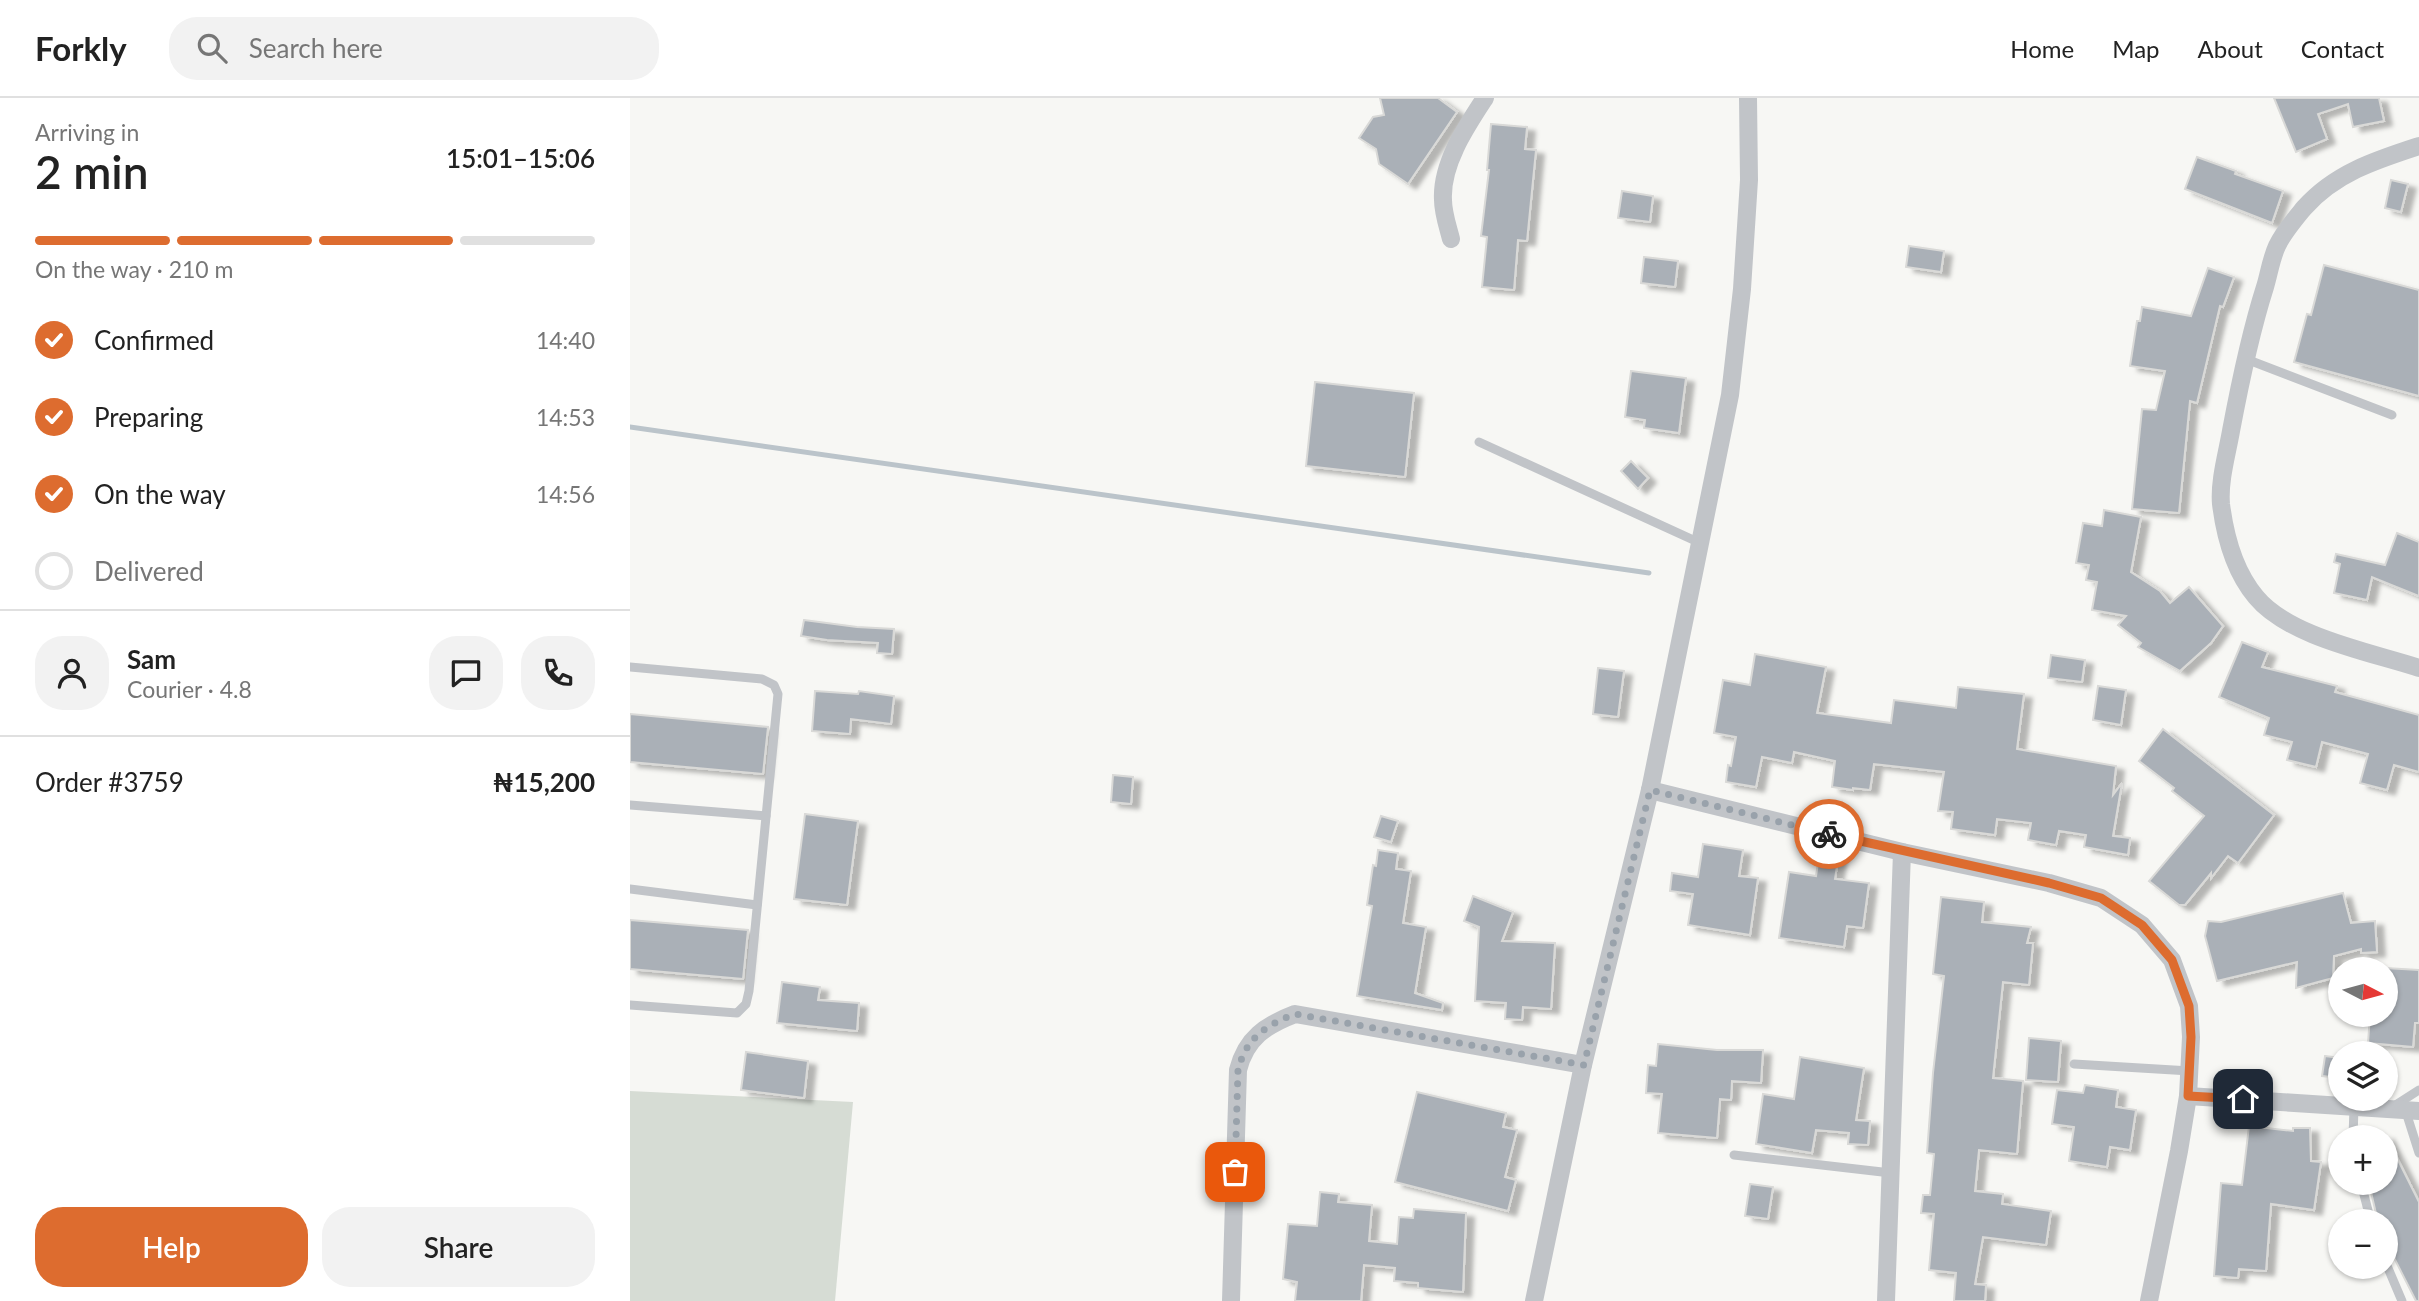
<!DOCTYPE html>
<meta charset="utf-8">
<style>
body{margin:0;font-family:Lato,sans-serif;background:#f2f2f2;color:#222;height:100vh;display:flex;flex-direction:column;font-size:26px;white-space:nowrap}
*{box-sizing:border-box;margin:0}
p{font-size:23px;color:#767676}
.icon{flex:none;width:38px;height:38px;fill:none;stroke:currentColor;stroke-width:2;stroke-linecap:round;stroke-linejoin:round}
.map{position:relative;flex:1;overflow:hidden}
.side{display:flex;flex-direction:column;background:#fff;width:630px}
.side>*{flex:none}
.needle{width:46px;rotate:96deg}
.fabs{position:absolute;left:1698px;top:859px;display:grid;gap:14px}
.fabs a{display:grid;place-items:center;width:70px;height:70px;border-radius:50%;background:#fff;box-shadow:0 2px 5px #0004;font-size:35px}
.pin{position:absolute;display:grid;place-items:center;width:60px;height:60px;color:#fff;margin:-30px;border-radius:14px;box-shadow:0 4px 10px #0006}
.courier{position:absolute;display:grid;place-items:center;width:70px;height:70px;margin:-35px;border:5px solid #dd6c2f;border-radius:50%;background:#fff;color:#222;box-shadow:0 2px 9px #0007}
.head em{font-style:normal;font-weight:600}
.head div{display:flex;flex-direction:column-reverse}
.head{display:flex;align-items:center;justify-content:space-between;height:119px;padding:0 35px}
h1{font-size:46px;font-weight:600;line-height:52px}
.bar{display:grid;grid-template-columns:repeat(4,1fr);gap:10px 7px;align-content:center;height:84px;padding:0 35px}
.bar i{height:9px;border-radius:5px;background:#e0e0e0}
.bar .current{background:#dd6c2f}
.bar p{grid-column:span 4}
.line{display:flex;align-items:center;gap:18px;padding:0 35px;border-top:2px solid #e0e0e0}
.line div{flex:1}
.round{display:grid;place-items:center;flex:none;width:74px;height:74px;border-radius:28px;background:#f2f2f2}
ol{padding:0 35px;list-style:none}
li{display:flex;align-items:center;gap:21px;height:77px}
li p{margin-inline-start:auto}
li .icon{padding:7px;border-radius:50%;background:#dd6c2f;color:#fff;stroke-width:4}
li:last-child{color:#767676}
li i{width:38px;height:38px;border:4px solid #e0e0e0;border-radius:50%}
.cta{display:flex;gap:14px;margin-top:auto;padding:14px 35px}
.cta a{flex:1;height:80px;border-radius:28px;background:#dd6c2f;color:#fff;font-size:28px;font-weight:600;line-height:80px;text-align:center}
.cta a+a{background:#f2f2f2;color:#222}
header{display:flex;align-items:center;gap:42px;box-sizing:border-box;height:98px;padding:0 35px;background:#fff;border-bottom:2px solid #e0e0e0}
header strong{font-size:33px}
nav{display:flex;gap:38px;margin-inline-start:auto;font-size:24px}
.search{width:490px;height:63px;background:#f2f2f2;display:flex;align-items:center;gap:18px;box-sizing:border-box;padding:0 24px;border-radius:28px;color:#767676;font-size:26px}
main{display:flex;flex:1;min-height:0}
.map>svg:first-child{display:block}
.green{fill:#d6dcd4}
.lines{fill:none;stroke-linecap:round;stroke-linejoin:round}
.stream{stroke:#bbc4ca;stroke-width:5}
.building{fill:#aab0b7;stroke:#d9d9d7;stroke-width:2;filter:url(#shadow)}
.lane{stroke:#c1c4c8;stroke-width:9}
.street{stroke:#c1c4c8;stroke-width:18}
.done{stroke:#99a2ab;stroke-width:7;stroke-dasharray:0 12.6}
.route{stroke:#dd6c2f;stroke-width:9}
</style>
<header>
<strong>Forkly</strong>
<div class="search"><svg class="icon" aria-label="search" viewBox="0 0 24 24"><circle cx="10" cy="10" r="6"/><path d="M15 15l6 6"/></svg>Search here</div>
<nav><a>Home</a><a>Map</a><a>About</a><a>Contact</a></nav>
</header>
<main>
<section class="side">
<div class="head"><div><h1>2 min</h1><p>Arriving in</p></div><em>15:01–15:06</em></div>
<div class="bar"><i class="current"></i><i class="current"></i><i class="current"></i><i></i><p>On the way · 210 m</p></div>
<ol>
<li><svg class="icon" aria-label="check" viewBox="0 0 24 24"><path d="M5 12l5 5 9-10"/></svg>Confirmed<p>14:40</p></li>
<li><svg class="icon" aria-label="check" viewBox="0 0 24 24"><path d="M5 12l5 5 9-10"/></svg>Preparing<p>14:53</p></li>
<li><svg class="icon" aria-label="check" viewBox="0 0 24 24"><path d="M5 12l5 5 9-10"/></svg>On the way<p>14:56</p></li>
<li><i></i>Delivered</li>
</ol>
<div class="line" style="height:126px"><a class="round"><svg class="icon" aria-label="person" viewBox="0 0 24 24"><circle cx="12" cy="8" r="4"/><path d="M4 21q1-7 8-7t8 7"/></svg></a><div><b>Sam</b><p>Courier · 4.8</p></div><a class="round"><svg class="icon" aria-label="chat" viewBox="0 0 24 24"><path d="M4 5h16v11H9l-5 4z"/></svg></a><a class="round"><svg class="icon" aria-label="phone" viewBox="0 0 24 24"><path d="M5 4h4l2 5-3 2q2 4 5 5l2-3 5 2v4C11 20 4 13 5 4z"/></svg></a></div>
<div class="line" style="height:91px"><div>Order #3759</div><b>₦15,200</b></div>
<div class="cta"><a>Help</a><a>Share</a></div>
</section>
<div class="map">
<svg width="1789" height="1203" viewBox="0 0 1789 1203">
<defs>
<filter id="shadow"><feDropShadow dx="8" dy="4.5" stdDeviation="2" flood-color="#0004"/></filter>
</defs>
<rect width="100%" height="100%" fill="#f7f7f4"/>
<polygon class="green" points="0,993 223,1004 205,1203 0,1203"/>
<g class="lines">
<polyline class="stream" points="0,329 1019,475"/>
</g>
<g class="building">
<polygon points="750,0 808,0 827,14 778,86 749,66 746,51 729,40 743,19 754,17"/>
<polygon points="1644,0 1749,0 1754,23 1723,29 1718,6 1688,16 1697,41 1666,54"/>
<polygon points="861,26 897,29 895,51 906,52 897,143 888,142 884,192 852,189 857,139 851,138 859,72 857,72"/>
<polygon points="1567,59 1606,73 1605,76 1653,93 1642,125 1555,91"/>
<polygon points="1761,82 1778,86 1771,114 1755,110"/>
<polygon points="992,93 1023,98 1020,124 988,120"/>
<polygon points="1279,148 1314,153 1311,174 1276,169"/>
<polygon points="1014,159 1048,163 1045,189 1011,185"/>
<polygon points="1694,167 1789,192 1789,298 1664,264 1677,216 1681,217"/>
<polygon points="1578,170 1604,179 1593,209 1590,208 1567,305 1560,303 1549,415 1502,411 1512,311 1526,312 1535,273 1500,268 1507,223 1510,223 1512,209 1561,218"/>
<polygon points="1001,273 1056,280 1049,335 1014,330 1015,322 995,319"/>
<polygon points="685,284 784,295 775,379 676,368"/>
<polygon points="1001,363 1018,380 1008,391 991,373"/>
<polygon points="1474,412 1511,419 1501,474 1530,493 1540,505 1559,489 1593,528 1581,545 1550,573 1508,549 1511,545 1488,527 1496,518 1462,512 1467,484 1456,482 1459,467 1446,465 1453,425 1472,428"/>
<polygon points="1767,435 1789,444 1789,498 1742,479 1737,502 1704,495 1710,466 1704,464 1706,456 1755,467"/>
<polygon points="174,522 227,529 264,531 262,556 247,555 248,545 197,542 171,538"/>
<polygon points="1612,544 1638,554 1632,569 1707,588 1705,594 1789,617 1789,674 1764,667 1757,692 1730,685 1738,656 1692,644 1686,669 1657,662 1662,644 1634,637 1639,620 1589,599"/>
<polygon points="1125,556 1196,569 1187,615 1261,625 1264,602 1326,610 1328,589 1394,596 1387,651 1486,668 1483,697 1492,685 1483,738 1500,740 1498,757 1454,749 1456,737 1429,733 1426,747 1398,742 1401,725 1367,721 1365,737 1321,731 1323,714 1308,713 1314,674 1244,666 1240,692 1223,690 1223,692 1202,689 1205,663 1164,654 1162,665 1132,659 1126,689 1096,684 1098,667 1101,668 1106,639 1084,635 1093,582 1120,587"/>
<polygon points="1421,557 1455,562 1452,584 1418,580"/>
<polygon points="968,570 994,573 988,619 963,616"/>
<polygon points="1468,588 1496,592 1491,627 1463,622"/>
<polygon points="185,593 228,596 229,593 264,598 261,626 221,621 220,636 182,633"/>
<polygon points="0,616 138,629 133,676 0,664"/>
<polygon points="1533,631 1644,717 1608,765 1598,758 1581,780 1581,775 1555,807 1549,807 1519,783 1574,718 1542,693 1544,690 1509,663"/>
<polygon points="483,677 503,679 501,706 481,704"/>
<polygon points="175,716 228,723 217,807 164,801"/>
<polygon points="751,718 768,723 761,744 744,739"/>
<polygon points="1073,746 1113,752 1109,778 1128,780 1120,837 1058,827 1063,796 1040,793 1042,775 1068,779"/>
<polygon points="748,752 768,755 766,771 781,773 773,825 796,829 785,895 813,905 812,912 727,898 742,808 737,807 743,767 746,768"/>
<polygon points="1190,752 1209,755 1205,781 1239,785 1233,830 1217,828 1214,849 1149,840 1159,774 1186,778"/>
<polygon points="1713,795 1721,825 1745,823 1747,854 1731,855 1731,851 1704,858 1703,880 1666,890 1667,864 1587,883 1575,838 1578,823 1591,824"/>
<polygon points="843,798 883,814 872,843 925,845 921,911 893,909 892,922 875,921 876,905 845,903 849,829 834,823"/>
<polygon points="1311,799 1354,804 1352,824 1401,829 1397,845 1403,845 1399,887 1373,884 1363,980 1393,983 1387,1056 1349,1052 1345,1093 1373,1096 1372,1106 1421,1113 1416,1147 1353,1139 1345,1186 1356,1187 1355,1203 1324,1203 1326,1175 1299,1172 1304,1116 1291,1115 1293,1097 1300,1097 1304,1056 1297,1055 1303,975 1314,878 1303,876"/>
<polygon points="0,822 118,832 113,881 0,871"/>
<polygon points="1755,870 1789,872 1789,925 1785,925 1783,949 1738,945 1740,917 1755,917"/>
<polygon points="152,884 190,889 188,902 229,905 227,933 147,925"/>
<polygon points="1399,940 1431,943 1428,984 1396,982"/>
<polygon points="1028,946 1087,952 1133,952 1131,985 1102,983 1101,1002 1090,1001 1087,1040 1028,1035 1032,996 1016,995 1018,967 1026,968"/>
<polygon points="116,954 178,963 174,1000 111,992"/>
<polygon points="1695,958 1710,960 1710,980 1692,978"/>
<polygon points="1170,959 1234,970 1226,1022 1240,1023 1238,1047 1218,1046 1219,1035 1186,1032 1182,1055 1126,1046 1133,996 1164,1001"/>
<polygon points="1455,987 1488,992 1486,1009 1506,1012 1500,1052 1480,1049 1477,1069 1439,1063 1444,1029 1422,1026 1427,992 1453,995"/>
<polygon points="787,994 876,1015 873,1029 887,1032 875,1079 886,1082 878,1113 765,1084"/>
<polygon points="1619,1028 1663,1033 1663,1030 1680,1030 1681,1063 1691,1064 1684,1112 1641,1106 1636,1173 1609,1171 1608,1180 1584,1178 1591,1085 1612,1087"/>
<polygon points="1755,1036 1789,1104 1789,1203 1786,1203 1755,1142 1755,1124 1748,1124 1740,1090 1755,1085"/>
<polygon points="1120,1086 1143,1089 1138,1121 1115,1118"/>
<polygon points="690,1094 709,1096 708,1104 742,1107 739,1143 767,1146 769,1119 783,1120 784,1111 836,1115 833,1194 788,1190 788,1185 764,1183 765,1170 734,1167 731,1203 665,1203 667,1184 653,1181 658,1126 687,1128"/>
</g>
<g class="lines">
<g class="lane">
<polyline points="1616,261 1762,317"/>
<polyline points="849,344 1070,445"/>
<polyline points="0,569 132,581 144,587 148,596 119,893 116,906 107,915 0,907"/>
<polyline points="0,707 136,718"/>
<polyline points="0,791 127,807"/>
<polyline points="1444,966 1560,973"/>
<polyline points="1764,1008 1789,992"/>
<polyline points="1775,1011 1789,1055"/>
<polyline points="1723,1040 1724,1009"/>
<polyline points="1104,1057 1261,1075"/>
<polyline points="1731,1085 1741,1124"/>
<polyline points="1755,1163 1772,1203"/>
</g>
<g class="street">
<path d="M1789 48C1746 62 1705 75 1674 110 1665 121 1653 135 1647 148 1641 161 1639 176 1635 189 1620 236 1610 285 1601 333 1597 356 1589 383 1591 406 1595 438 1605 474 1626 499 1659 539 1740 554 1789 570"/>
<path d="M821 141C818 129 813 115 813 102 811 66 836 29 855 0"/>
<polyline points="1020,692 1272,754 1419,785 1471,800 1512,827 1542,862 1559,908 1561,939 1558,998 1549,1053 1519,1203"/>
<polyline points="1558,998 1789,1013"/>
<path d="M601 1203 608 972C616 940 636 927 665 916L953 967"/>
<polyline points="904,1203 953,967 1020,692 1100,297 1112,191 1119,82 1118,0"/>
<polyline points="1256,1203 1272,754"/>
</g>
</g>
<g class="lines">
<path class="done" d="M605 1074 608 972C616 940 636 927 665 916L954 967 1020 692 1199 736"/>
<polyline class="route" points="1199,736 1419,785 1471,800 1512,827 1542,862 1559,908 1561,939 1558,998 1613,1001"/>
</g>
</svg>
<div class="fabs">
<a><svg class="needle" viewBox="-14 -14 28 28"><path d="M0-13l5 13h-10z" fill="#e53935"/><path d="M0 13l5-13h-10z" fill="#767676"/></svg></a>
<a><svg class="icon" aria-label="layers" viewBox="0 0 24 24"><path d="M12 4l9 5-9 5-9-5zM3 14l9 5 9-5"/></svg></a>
<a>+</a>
<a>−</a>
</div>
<div class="pin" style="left:605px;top:1074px;background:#ea580c"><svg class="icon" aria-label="bag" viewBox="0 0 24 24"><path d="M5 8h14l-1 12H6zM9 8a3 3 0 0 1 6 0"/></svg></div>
<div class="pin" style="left:1613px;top:1001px;background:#1f2937"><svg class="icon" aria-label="home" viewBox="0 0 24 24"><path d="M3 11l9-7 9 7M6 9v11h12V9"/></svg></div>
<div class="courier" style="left:1199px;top:736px"><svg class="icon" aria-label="bike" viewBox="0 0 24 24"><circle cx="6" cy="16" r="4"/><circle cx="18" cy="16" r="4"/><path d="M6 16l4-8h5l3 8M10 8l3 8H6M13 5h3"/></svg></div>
</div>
</main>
